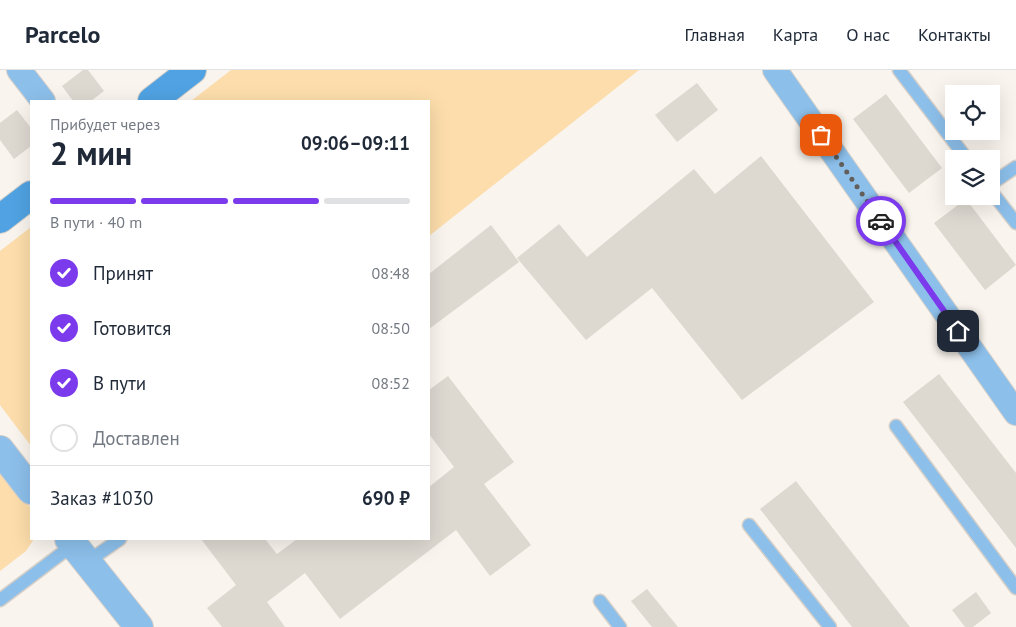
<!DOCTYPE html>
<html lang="ru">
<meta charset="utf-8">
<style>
body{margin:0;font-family:"PT Sans",sans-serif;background:#f6f6f7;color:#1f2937;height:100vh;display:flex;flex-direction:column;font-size:19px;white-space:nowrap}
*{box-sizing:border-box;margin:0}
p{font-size:16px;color:#747a83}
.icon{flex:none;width:28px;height:28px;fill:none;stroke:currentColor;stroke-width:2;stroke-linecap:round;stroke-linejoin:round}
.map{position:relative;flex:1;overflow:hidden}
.drawer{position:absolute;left:30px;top:30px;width:400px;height:440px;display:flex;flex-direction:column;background:#fff;border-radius:0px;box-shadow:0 5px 20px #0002}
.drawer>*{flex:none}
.buttons{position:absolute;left:945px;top:15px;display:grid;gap:10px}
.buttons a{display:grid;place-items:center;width:55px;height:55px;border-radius:0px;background:#fff;box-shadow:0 5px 20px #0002;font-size:25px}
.pin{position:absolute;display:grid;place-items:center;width:42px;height:42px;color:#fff;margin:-21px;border-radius:10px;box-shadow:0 2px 8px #0006}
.courier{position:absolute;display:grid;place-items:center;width:50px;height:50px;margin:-25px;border:4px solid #7c3aed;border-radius:50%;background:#fff;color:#222;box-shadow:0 1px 6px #0007}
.summary em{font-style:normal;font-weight:800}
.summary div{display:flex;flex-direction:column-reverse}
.summary{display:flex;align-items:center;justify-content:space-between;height:85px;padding:0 20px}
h1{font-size:32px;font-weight:800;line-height:38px}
.bar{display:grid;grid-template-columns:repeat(4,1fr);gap:8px 5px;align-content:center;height:60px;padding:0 20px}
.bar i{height:6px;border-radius:4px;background:#e0e1e3}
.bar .selected{background:#7c3aed}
.bar p{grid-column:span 4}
.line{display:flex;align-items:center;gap:12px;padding:0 20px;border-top:1px solid #e0e1e3}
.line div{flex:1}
ol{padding:0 20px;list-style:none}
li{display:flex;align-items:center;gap:15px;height:55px}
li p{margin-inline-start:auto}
li .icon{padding:5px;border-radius:50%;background:#7c3aed;color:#fff;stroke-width:4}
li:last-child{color:#747a83}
li i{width:28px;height:28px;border:2px solid #e0e1e3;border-radius:50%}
header{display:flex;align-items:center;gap:30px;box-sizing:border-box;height:70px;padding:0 25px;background:#fff;border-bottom:1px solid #e0e1e3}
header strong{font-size:24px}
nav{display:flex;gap:28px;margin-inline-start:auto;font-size:18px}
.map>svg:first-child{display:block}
.green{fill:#fcddab}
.building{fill:#ddd9d1}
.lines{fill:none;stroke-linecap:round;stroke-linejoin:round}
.service-casing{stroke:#d4cfc9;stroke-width:15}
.minor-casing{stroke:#d4cfc9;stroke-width:26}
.tertiary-casing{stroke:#d4cfc9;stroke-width:30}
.secondary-casing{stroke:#d4cfc9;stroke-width:30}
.service{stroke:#8cbfea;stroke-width:12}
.minor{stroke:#8cbfea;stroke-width:24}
.tertiary{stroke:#8cbfea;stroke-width:28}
.secondary{stroke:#50a2e2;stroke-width:28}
.done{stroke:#625f5b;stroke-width:5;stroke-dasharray:0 9}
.route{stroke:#7c3aed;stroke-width:6}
</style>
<header>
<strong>Parcelo</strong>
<nav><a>Главная</a><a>Карта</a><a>О нас</a><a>Контакты</a></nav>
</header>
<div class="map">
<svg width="1016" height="557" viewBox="0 0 1016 557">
<rect width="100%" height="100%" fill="#f9f4ed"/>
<g class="green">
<polygon points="231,0 639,0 429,166 429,31 191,31"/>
<polygon points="31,157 31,376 0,335 0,181"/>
<polygon points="0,398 31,438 31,469 34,469 26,481 0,501"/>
</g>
<g class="building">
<polygon points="83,0 88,0 104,21 91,31 73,31 62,16"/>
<polygon points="697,13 718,40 677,72 655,45"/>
<polygon points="886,24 942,98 909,123 853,49"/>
<polygon points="17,40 31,58 31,76 14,89 0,70 0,53"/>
<polygon points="761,86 874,232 742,330 652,218 586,270 517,188 559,154 587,187 694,99 715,124"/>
<polygon points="966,129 1016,195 985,220 934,153"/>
<polygon points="491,155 519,192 429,259 429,204"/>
<polygon points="939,304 1016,403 1016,478 903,332"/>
<polygon points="448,306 514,392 484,414 531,475 490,506 456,460 340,549 305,503 267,532 285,557 222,557 207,538 236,515 201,469 265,469 277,484 297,469 429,469 429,417 454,397 429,364 429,320"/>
<polygon points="796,411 910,557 852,557 760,439"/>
<polygon points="647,519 678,557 652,557 631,531"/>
<polygon points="976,522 991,543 973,557 965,557 952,540"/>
</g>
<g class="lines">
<defs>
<g id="service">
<polyline points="899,0 967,89"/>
<polyline points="991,114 1016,97"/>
<polyline points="991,121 1016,153"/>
<polyline points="896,356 1016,518"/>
<polyline points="749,455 830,557"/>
<polyline points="87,492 120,469"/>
<polyline points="0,530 74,474"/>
<polyline points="600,531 620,557"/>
</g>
<g id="minor">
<polyline points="19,0 43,31"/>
<polyline points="775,0 1016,343"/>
</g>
<g id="tertiary">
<polyline points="0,380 31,420"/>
<polyline points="69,469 139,557"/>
</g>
<g id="secondary">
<polyline points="152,31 192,0"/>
<polyline points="0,149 31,125"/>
</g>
</defs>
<use href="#service" class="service-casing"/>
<use href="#minor" class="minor-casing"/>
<use href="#tertiary" class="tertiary-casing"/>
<use href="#secondary" class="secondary-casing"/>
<use href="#service" class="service"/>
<use href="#minor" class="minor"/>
<use href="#tertiary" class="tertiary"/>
<use href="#secondary" class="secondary"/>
</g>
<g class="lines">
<polyline class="done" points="821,65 881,151"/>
<polyline class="route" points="881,151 958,261"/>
</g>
</svg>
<div class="buttons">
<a><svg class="icon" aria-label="locate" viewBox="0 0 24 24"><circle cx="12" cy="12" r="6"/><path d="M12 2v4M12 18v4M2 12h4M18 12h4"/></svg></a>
<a><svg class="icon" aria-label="layers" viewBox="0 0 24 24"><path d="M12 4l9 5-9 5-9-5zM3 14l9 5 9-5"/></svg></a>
</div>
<div class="pin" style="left:821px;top:65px;background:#ea580c"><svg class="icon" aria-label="bag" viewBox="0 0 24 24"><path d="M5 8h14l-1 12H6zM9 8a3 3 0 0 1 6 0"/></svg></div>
<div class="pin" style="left:958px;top:261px;background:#1f2937"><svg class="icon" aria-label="home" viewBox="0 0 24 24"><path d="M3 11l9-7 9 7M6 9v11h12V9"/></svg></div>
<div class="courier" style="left:881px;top:151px"><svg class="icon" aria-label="car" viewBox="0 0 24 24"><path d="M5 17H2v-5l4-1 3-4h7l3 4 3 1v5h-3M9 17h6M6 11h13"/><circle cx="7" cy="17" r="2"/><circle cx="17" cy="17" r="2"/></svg></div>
<section class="drawer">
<div class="summary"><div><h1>2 мин</h1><p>Прибудет через</p></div><em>09:06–09:11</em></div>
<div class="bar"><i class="selected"></i><i class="selected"></i><i class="selected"></i><i></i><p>В пути · 40 m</p></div>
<ol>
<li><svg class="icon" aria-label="check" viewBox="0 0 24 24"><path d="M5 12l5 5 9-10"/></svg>Принят<p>08:48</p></li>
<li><svg class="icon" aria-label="check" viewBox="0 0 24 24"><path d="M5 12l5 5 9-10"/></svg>Готовится<p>08:50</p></li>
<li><svg class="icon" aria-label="check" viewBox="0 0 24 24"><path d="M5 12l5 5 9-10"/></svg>В пути<p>08:52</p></li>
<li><i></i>Доставлен</li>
</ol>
<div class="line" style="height:65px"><div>Заказ #1030</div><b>690 ₽</b></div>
</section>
</div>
